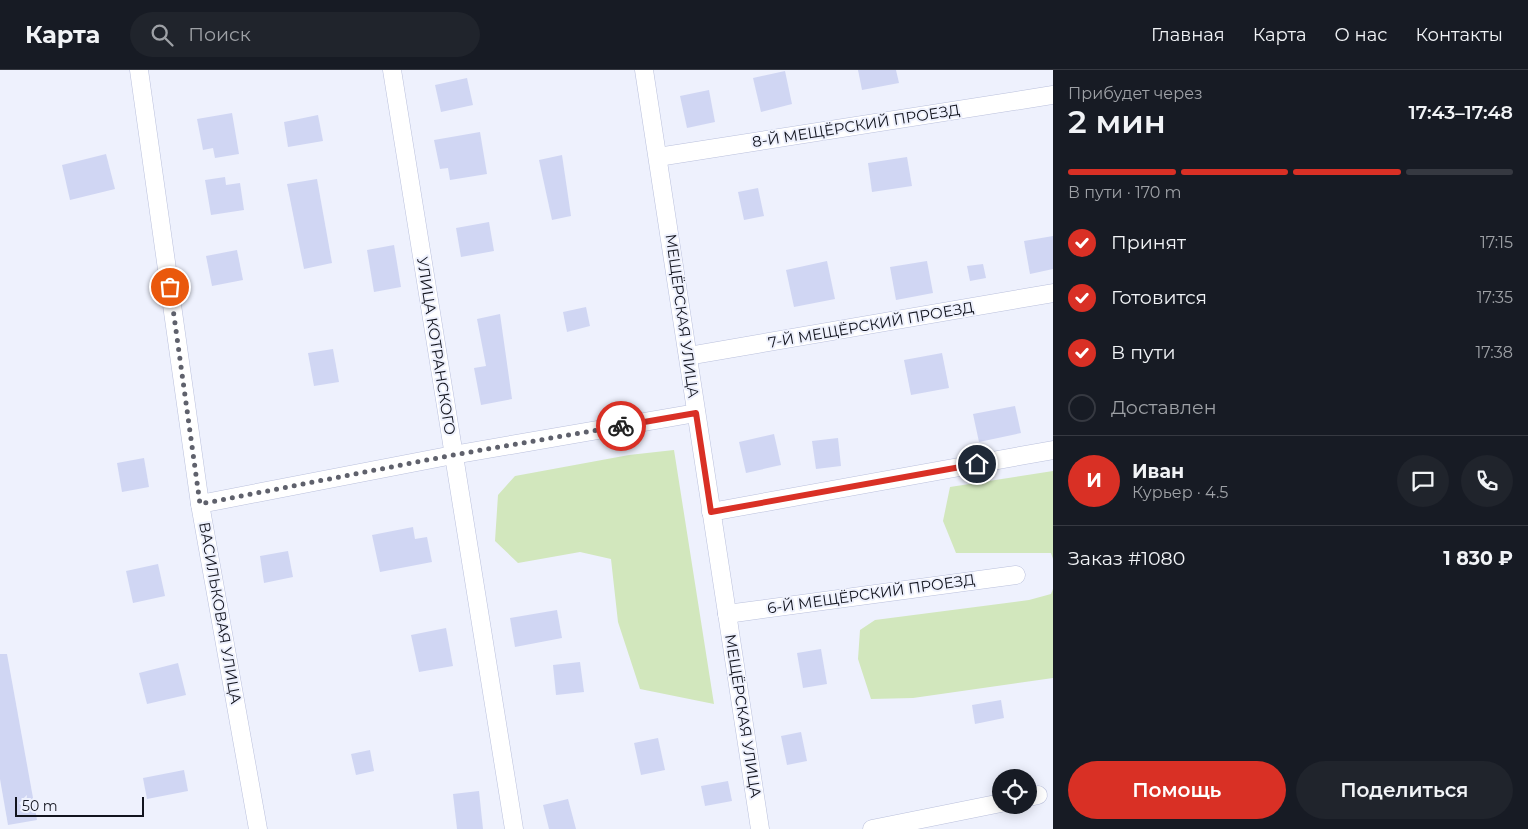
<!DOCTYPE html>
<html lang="ru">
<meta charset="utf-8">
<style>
body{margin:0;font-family:Montserrat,sans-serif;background:#20242c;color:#f1f3f6;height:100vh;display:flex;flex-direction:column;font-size:19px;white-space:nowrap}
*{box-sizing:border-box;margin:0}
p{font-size:16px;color:#9ea1a6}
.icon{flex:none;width:28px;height:28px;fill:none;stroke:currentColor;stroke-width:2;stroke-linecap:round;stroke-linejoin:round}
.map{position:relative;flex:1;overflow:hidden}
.drawer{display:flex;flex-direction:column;background:#171b24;width:475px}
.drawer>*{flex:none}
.tools{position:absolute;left:992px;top:699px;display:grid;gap:10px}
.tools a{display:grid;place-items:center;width:45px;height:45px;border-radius:50%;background:#171b24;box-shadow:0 2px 12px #0003;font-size:25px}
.scale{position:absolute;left:15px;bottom:12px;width:129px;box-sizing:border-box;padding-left:5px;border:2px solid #12141e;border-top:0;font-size:14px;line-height:18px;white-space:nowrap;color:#12141e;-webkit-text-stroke:4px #eef1fd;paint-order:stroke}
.pin{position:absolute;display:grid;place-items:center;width:42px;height:42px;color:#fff;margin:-21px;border:2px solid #fff;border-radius:50%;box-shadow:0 1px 5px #0007}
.courier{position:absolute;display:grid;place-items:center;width:50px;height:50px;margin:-25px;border:4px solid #d93025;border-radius:50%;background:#fff;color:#222;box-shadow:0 1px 6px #0007}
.headline em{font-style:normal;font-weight:600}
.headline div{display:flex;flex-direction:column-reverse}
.headline{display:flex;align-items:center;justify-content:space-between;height:85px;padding:0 15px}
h1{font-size:32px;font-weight:600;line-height:38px}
.bar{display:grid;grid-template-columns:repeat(4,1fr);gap:8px 5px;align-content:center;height:60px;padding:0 15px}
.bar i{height:6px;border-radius:4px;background:#363941}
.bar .on{background:#d93025}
.bar p{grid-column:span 4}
.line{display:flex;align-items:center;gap:12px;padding:0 15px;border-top:1px solid #363941}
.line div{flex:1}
.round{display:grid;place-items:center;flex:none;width:52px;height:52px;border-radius:26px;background:#20242c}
ol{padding:0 15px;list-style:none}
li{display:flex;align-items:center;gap:15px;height:55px}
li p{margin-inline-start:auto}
li .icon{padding:5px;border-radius:50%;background:#d93025;color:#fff;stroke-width:4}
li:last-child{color:#9ea1a6}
li i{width:28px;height:28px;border:2px solid #363941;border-radius:50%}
.button{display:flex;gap:10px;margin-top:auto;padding:10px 15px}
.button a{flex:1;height:58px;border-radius:30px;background:#d93025;color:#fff;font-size:20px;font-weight:600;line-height:58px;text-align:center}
.button a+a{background:#20242c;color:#f1f3f6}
header{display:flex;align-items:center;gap:30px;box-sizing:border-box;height:70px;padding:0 25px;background:#171b24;border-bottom:1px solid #363941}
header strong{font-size:24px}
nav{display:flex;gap:28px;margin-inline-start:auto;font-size:18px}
.search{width:350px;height:45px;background:#20242c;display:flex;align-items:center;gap:12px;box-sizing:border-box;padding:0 18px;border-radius:28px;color:#9ea1a6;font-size:19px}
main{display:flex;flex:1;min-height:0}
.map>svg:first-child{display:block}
.green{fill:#d2e7bd}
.building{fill:#d0d6f3}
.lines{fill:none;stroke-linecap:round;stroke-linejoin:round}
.minor-casing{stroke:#bac0dc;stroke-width:19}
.minor{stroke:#fff;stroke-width:18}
.done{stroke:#5f616c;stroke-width:5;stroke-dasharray:0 9}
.route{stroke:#d93025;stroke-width:6}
.labels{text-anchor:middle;stroke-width:4;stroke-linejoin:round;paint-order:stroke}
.street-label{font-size:15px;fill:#12141e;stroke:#eef1fd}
</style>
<header>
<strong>Карта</strong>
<div class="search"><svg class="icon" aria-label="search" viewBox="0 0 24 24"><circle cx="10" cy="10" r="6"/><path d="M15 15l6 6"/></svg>Поиск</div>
<nav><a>Главная</a><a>Карта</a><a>О нас</a><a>Контакты</a></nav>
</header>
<main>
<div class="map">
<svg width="1053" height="759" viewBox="0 0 1053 759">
<rect width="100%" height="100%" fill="#eef1fd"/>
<g class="green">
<polygon points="674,380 714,634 640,619 618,552 611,489 580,482 518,493 495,471 498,425 515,406 629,385"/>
<polygon points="1053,401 1053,489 1051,483 956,483 943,451 950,417"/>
<polygon points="1053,519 1053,608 913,628 871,629 858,589 860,560 875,550 1029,530 1051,524"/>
</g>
<g class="building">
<polygon points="858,0 896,0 899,13 862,20"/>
<polygon points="785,1 792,34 761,42 753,8"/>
<polygon points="467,8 473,35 441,42 435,15"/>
<polygon points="709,20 715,52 687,58 680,26"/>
<polygon points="232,43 239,84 215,88 213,78 203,80 197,49"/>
<polygon points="318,45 323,71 288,77 284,52"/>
<polygon points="480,62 487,104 450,110 448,98 440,99 434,70"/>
<polygon points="106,84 115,119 70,130 62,95"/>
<polygon points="562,85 571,146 552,150 539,90"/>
<polygon points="907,87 912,116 872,122 868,93"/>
<polygon points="225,107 226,115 240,113 244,140 211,145 205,110"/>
<polygon points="317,109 332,193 304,199 287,114"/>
<polygon points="758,118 764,146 744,150 738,122"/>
<polygon points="489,152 494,181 461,187 456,158"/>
<polygon points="1053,166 1053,199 1030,204 1024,171"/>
<polygon points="394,175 401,217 374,222 367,180"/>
<polygon points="237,180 243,210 212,216 206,186"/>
<polygon points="827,191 835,229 794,237 786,200"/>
<polygon points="927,191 933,223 896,230 890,197"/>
<polygon points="983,194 986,208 970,211 967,196"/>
<polygon points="586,237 590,256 567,262 563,242"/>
<polygon points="500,244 512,329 481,335 474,298 486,296 477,249"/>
<polygon points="333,279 339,312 314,316 308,283"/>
<polygon points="942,283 949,318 911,325 904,290"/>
<polygon points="1015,336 1021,363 979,372 973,344"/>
<polygon points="774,364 781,395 746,403 739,372"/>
<polygon points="838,368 841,396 816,399 812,371"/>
<polygon points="144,388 149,417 122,422 117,393"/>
<polygon points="413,457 415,469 427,467 432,492 380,502 372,465"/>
<polygon points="288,481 293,507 264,513 260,486"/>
<polygon points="158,494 165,526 133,533 126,501"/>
<polygon points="557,540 562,568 515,577 510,548"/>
<polygon points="446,558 453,596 419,602 411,565"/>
<polygon points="821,579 827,614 803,618 797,583"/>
<polygon points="0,584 7,584 37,750 8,755 0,709"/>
<polygon points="580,592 584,622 556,625 553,595"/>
<polygon points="178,593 186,625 147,634 139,603"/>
<polygon points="1001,630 1004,648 975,654 972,635"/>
<polygon points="801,662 807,691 787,695 781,666"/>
<polygon points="658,668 665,700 641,705 634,673"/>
<polygon points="370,680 374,701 356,705 351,684"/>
<polygon points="184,700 188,721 147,729 143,708"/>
<polygon points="728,711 732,731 705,736 701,716"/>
<polygon points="479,721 483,759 457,759 453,724"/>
<polygon points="568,729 576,759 549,759 543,735"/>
</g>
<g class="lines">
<defs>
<g id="minor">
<polyline points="139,0 200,434 258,759"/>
<polyline points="392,0 514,759"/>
<polyline points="644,0 760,759"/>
<polyline points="658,87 1053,25"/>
<polyline points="688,286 1053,223"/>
<polyline points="200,434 453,385 696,343"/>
<polyline points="711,442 1053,380"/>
<polyline points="727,544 1016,505"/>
<polyline points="1029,727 1038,725"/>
<polyline points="872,759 1001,733"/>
</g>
</defs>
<use href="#minor" class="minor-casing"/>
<use href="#minor" class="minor"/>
</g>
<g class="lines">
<polyline class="done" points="170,217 200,434 453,385 621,356"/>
<polyline class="route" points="621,356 696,343 711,442 977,394"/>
</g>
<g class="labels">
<g class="street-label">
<text transform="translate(856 56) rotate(-9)" y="5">8-Й МЕЩЁРСКИЙ ПРОЕЗД</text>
<text transform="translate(682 246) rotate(82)" y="5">МЕЩЁРСКАЯ УЛИЦА</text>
<text transform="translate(871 255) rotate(-10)" y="5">7-Й МЕЩЁРСКИЙ ПРОЕЗД</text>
<text transform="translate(436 276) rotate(81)" y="5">УЛИЦА КОТРАНСКОГО</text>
<text transform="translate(871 524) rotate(-8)" y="5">6-Й МЕЩЁРСКИЙ ПРОЕЗД</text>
<text transform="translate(220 543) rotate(80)" y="5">ВАСИЛЬКОВАЯ УЛИЦА</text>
<text transform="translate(743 646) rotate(81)" y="5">МЕЩЁРСКАЯ УЛИЦА</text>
</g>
</g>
</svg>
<div class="tools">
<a><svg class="icon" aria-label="locate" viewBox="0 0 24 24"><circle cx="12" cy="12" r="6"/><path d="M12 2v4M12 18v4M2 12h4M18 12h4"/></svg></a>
</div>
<div class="scale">50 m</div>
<div class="pin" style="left:170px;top:217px;background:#ea580c"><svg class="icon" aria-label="bag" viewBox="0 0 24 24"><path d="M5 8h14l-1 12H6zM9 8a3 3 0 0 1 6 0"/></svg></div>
<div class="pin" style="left:977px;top:394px;background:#1f2937"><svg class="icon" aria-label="home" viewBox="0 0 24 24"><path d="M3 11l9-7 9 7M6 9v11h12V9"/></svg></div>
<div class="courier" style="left:621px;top:356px"><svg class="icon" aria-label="bike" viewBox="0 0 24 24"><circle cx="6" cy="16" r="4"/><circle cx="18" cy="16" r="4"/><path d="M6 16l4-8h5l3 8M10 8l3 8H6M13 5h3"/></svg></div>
</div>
<section class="drawer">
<div class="headline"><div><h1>2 мин</h1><p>Прибудет через</p></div><em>17:43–17:48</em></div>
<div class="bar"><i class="on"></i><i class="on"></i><i class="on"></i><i></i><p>В пути · 170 m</p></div>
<ol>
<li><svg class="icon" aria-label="check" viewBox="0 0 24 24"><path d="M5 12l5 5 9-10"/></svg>Принят<p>17:15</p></li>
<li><svg class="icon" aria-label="check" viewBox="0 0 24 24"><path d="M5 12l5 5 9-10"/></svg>Готовится<p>17:35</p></li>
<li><svg class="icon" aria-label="check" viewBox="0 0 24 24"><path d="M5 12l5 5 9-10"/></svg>В пути<p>17:38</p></li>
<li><i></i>Доставлен</li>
</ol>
<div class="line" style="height:90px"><b class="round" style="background:#d93025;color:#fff">И</b><div><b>Иван</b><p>Курьер · 4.5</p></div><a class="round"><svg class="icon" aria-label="chat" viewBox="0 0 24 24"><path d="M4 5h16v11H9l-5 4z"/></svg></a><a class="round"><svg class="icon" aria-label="phone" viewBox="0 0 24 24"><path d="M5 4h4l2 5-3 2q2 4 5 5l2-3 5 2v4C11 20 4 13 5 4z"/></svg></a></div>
<div class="line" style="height:65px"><div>Заказ #1080</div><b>1 830 ₽</b></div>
<div class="button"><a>Помощь</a><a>Поделиться</a></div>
</section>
</main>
